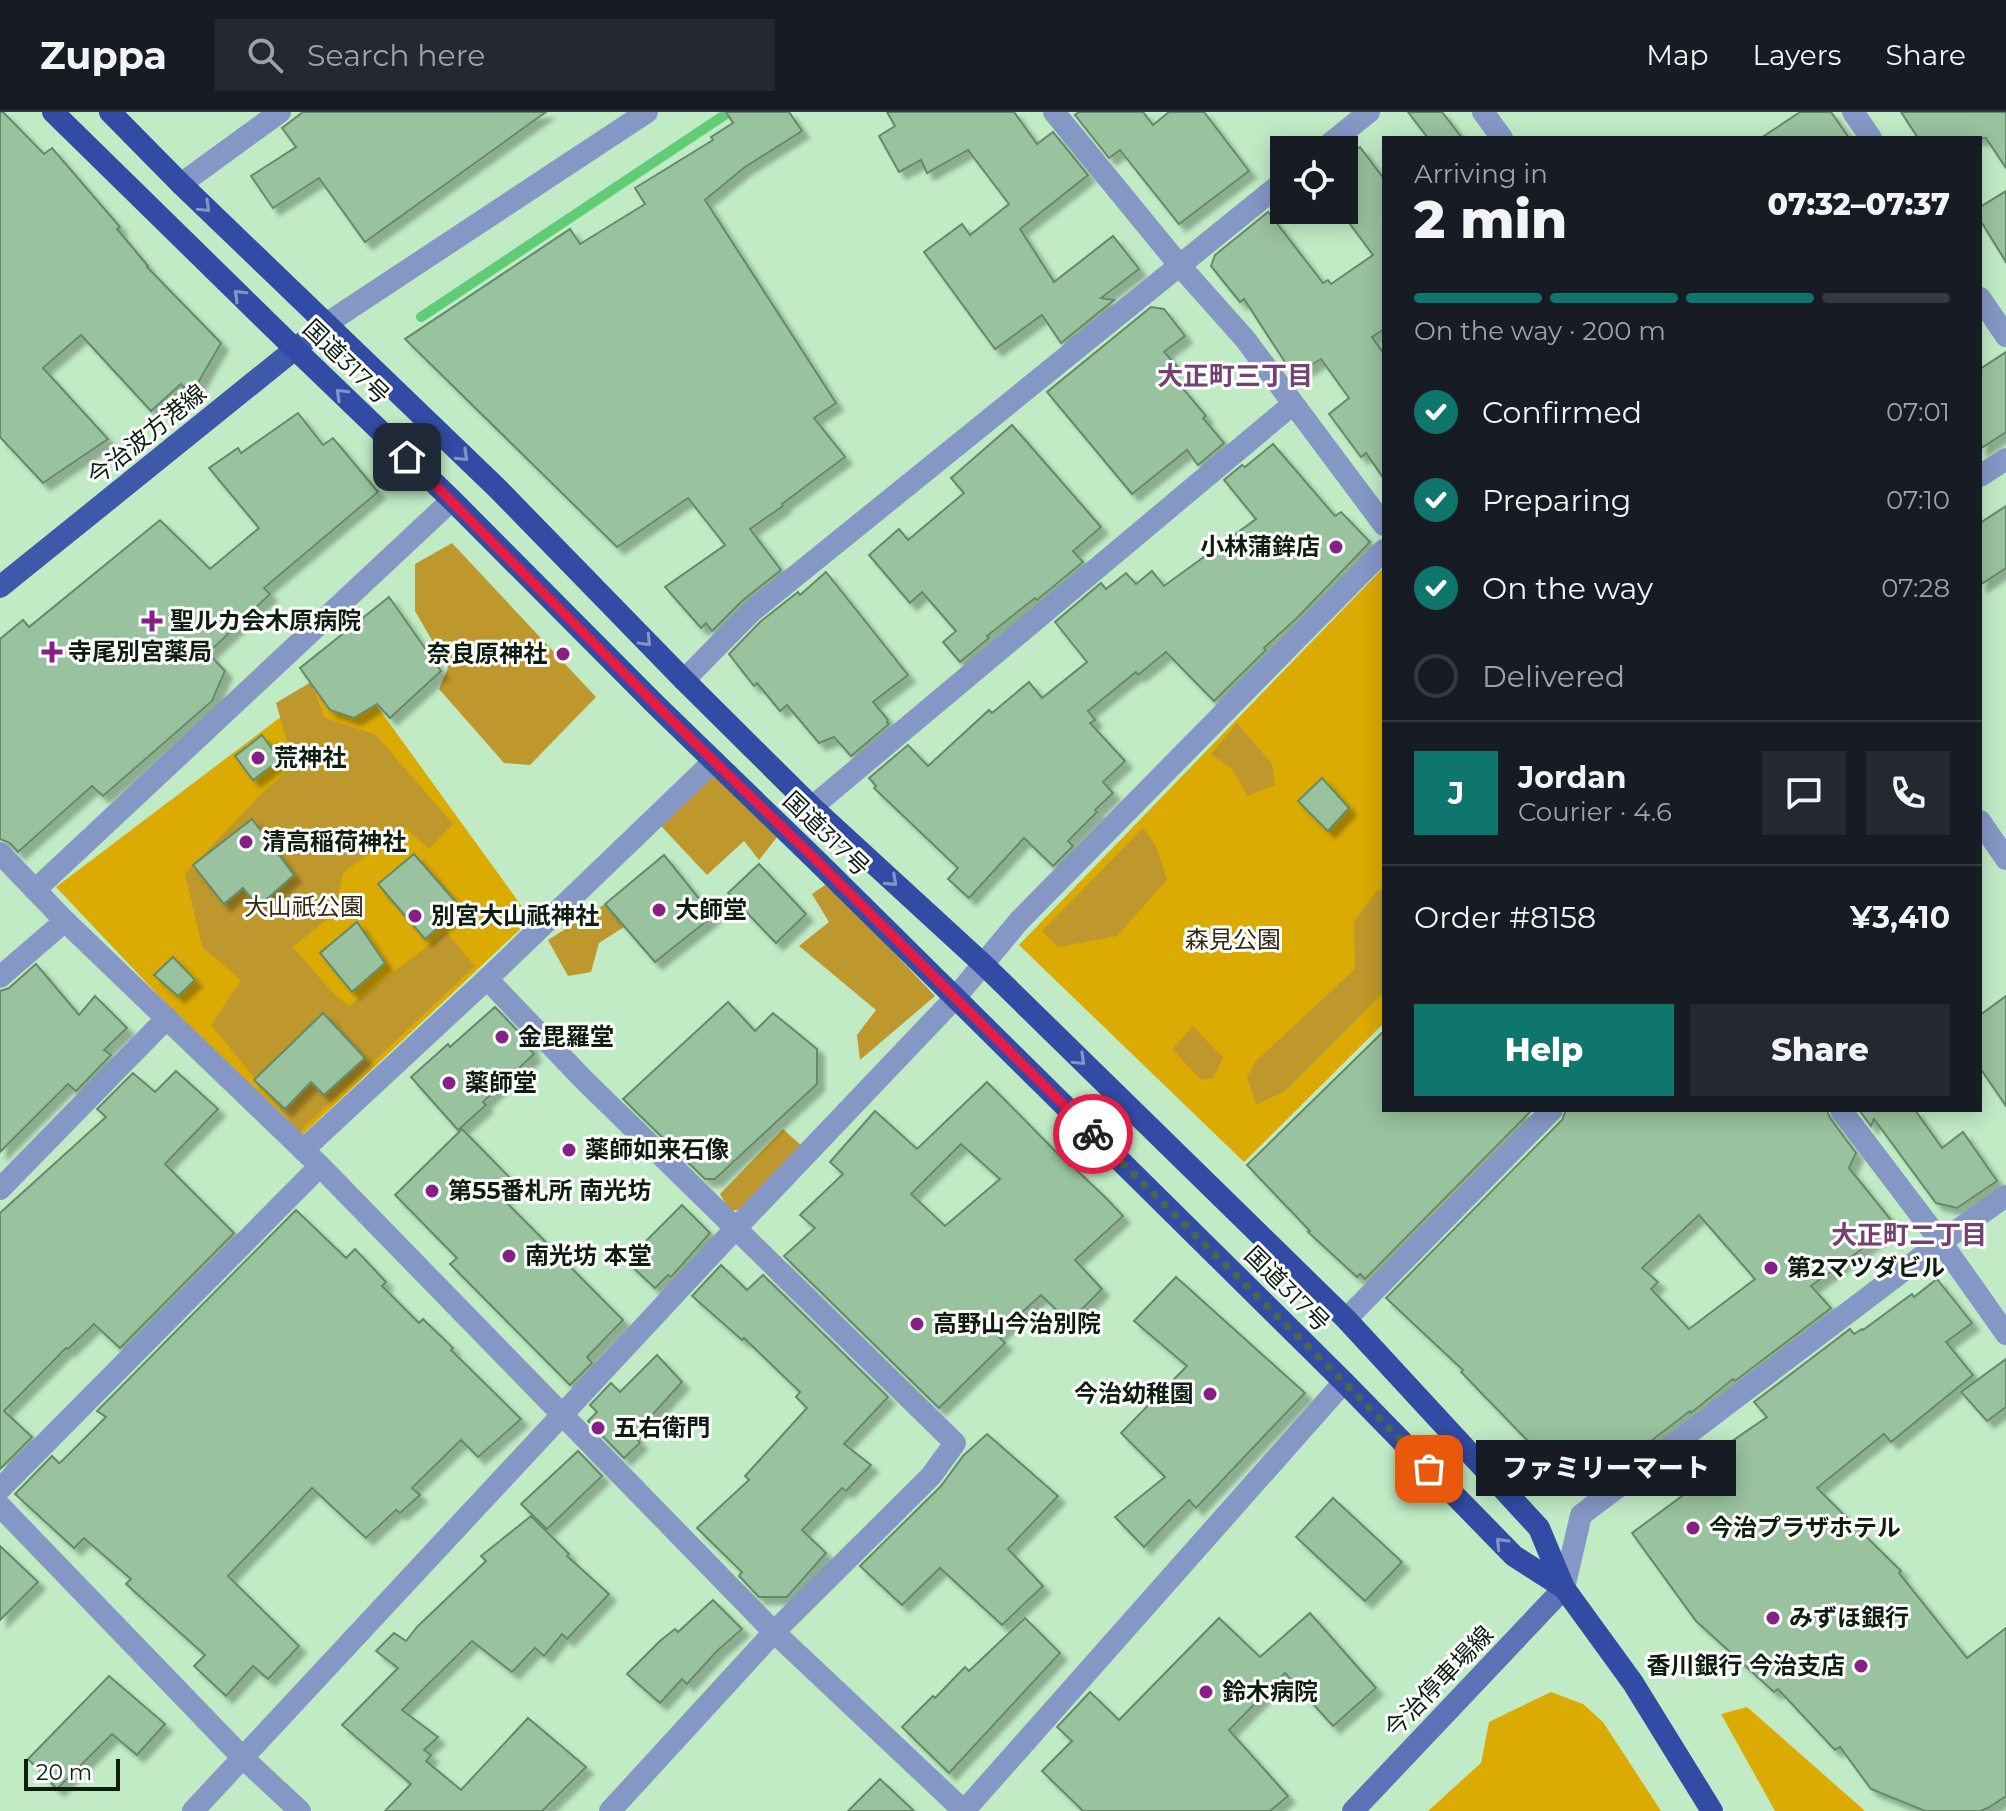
<!DOCTYPE html>
<meta charset="utf-8">
<style>
body{margin:0;font-family:Montserrat,"Noto Sans JP",sans-serif;background:#242831;color:#f1f3f6;height:100vh;display:flex;flex-direction:column;font-size:30px;white-space:nowrap}
*{box-sizing:border-box;margin:0}
p{font-size:26px;color:#9ea1a6}
.icon{flex:none;width:44px;height:44px;fill:none;stroke:currentColor;stroke-width:2;stroke-linecap:round;stroke-linejoin:round}
.map{position:relative;flex:1;overflow:hidden}
.panel{position:absolute;left:1382px;top:24px;width:600px;height:976px;display:flex;flex-direction:column;background:#171b24;border-radius:0px;box-shadow:0 4px 20px #0003}
.panel>*{flex:none}
.tools{position:absolute;left:1270px;top:24px;display:grid;gap:16px}
.tools a{display:grid;place-items:center;width:88px;height:88px;border-radius:0px;background:#171b24;box-shadow:0 4px 20px #0003;font-size:40px}
.scale{position:absolute;left:24px;bottom:20px;width:96px;box-sizing:border-box;padding-left:8px;border:4px solid #0e1d10;border-top:0;font-size:22px;line-height:28px;white-space:nowrap;color:#0e1d10;-webkit-text-stroke:6px #fff;paint-order:stroke}
.pin{position:absolute;display:grid;place-items:center;width:68px;height:68px;color:#fff;margin:-34px;border-radius:16px;box-shadow:0 4px 12px #0006}
.courier{position:absolute;display:grid;place-items:center;width:80px;height:80px;margin:-40px;border:6px solid #e11d48;border-radius:50%;background:#fff;color:#222;box-shadow:0 2px 10px #0007}
.bubble{position:absolute;height:56px;border-radius:0px;background:#171b24;box-shadow:0 4px 20px #0003;font-size:26px;font-weight:800;line-height:56px;text-align:center}
.headline em{font-style:normal;font-weight:800}
.headline div{display:flex;flex-direction:column-reverse}
.headline{display:flex;align-items:center;justify-content:space-between;height:136px;padding:0 32px}
h1{font-size:52px;font-weight:800;line-height:60px}
.bar{display:grid;grid-template-columns:repeat(4,1fr);gap:12px 8px;align-content:center;height:96px;padding:0 32px}
.bar i{height:10px;border-radius:6px;background:#363941}
.bar .active{background:#0f766e}
.bar p{grid-column:span 4}
.line{display:flex;align-items:center;gap:20px;padding:0 32px;border-top:2px solid #363941}
.line div{flex:1}
.round{display:grid;place-items:center;flex:none;width:84px;height:84px;border-radius:0px;background:#242831}
ol{padding:0 32px;list-style:none}
li{display:flex;align-items:center;gap:24px;height:88px}
li p{margin-inline-start:auto}
li .icon{padding:8px;border-radius:50%;background:#0f766e;color:#fff;stroke-width:4}
li:last-child{color:#9ea1a6}
li i{width:44px;height:44px;border:4px solid #363941;border-radius:50%}
.action{display:flex;gap:16px;margin-top:auto;padding:16px 32px}
.action a{flex:1;height:92px;border-radius:0px;background:#0f766e;color:#fff;font-size:32px;font-weight:800;line-height:92px;text-align:center}
.action a+a{background:#242831;color:#f1f3f6}
header{display:flex;align-items:center;gap:48px;box-sizing:border-box;height:112px;padding:0 40px;background:#171b24;border-bottom:2px solid #363941}
header strong{font-size:38px}
nav{display:flex;gap:44px;margin-inline-start:auto;font-size:28px}
.search{width:560px;height:72px;background:#242831;display:flex;align-items:center;gap:20px;box-sizing:border-box;padding:0 28px;border-radius:0px;color:#9ea1a6;font-size:30px}
.map>svg:first-child{display:block}
.green{fill:#dbab03}
.forest{fill:#be982c}
.lines{fill:none;stroke-linecap:round;stroke-linejoin:round}
.stream{stroke:#60cd76;stroke-width:10}
.building{fill:#99c29e;stroke:#638a69;stroke-width:2;fill-rule:evenodd;filter:url(#shadow)}
.minor{stroke:#8597c5;stroke-width:22}
.tertiary{stroke:#8597c5;stroke-width:22}
.secondary{stroke:#5b73b6;stroke-width:22}
.primary{stroke:#3e58aa;stroke-width:22}
.trunk{stroke:#324ba4;stroke-width:22}
.oneway{stroke:#8493c8}
.done{stroke:#4c654f;stroke-width:8;stroke-dasharray:0 14.4}
.route{stroke:#e11d48;stroke-width:10}
.poi-dot{fill:#861f86;stroke:#fff;stroke-width:3}
.labels{text-anchor:middle;stroke-width:6;stroke-linejoin:round;paint-order:stroke}
.street-label{font-size:24px;fill:#0e1d10;stroke:#fff}
.poi-label{font-size:24px;font-weight:bold;fill:#0e1d10;stroke:#fff;text-anchor:start}
.park-label{font-size:24px;fill:#322913;stroke:#fff}
.neighbourhood-label{font-size:26px;font-weight:bold;fill:#744172;stroke:#fff}
</style>
<header>
<strong>Zuppa</strong>
<div class="search"><svg class="icon" aria-label="search" viewBox="0 0 24 24"><circle cx="10" cy="10" r="6"/><path d="M15 15l6 6"/></svg>Search here</div>
<nav><a>Map</a><a>Layers</a><a>Share</a></nav>
</header>
<div class="map">
<svg width="2006" height="1699" viewBox="0 0 2006 1699">
<defs>
<filter id="shadow"><feDropShadow dx="7" dy="7" stdDeviation="2" flood-color="#0004"/></filter>
</defs>
<rect width="100%" height="100%" fill="#c0ebc5"/>
<g class="green">
<polygon points="1384,455 1384,911 1244,1050 1019,833"/>
<polygon points="348,554 531,807 296,1029 56,775"/>
<polygon points="1551,1580 1583,1592 1603,1610 1661,1699 1428,1699 1481,1651 1489,1610"/>
<polygon points="1747,1595 1865,1699 1775,1699 1721,1602"/>
</g>
<g class="forest">
<polygon points="452,431 596,585 530,653 504,651 439,577 448,556 415,499 415,452"/>
<polygon points="311,570 325,606 376,623 453,712 429,737 404,715 343,761 335,801 293,835 333,881 349,894 446,820 475,854 299,1020 211,913 241,868 202,835 185,762 260,683 294,653 276,591"/>
<polygon points="1237,611 1272,652 1275,673 1247,684 1233,658 1211,642"/>
<polygon points="719,658 781,720 759,748 744,729 707,763 661,714"/>
<polygon points="1143,716 1156,734 1167,768 1117,824 1058,835 1042,819"/>
<polygon points="825,773 842,786 935,884 860,948 857,923 876,898 799,834 829,810 812,782"/>
<polygon points="1384,777 1384,880 1285,979 1256,993 1247,965 1255,950 1355,857 1354,810 1376,779"/>
<polygon points="605,792 624,815 599,831 591,860 568,864 548,828"/>
<polygon points="1193,914 1223,946 1213,966 1201,968 1172,937"/>
<polygon points="783,1017 804,1036 746,1097 730,1099 720,1082"/>
</g>
<g class="lines">
<polyline class="stream" points="421,205 729,0"/>
</g>
<g class="building">
<polygon points="0,0 3,0 44,42 52,36 120,115 117,117 148,154 147,155 221,231 191,283 181,272 151,299 81,223 43,256 108,327 43,371 0,325"/>
<polygon points="303,0 546,0 365,130 319,66 273,96 251,64 296,35 282,16"/>
<polygon points="726,0 789,0 802,19 745,55 705,88 836,291 814,306 845,345 782,392 783,394 750,417 781,458 742,489 712,519 706,511 701,516 665,475 725,433 688,386 617,435 405,227 570,117 580,132 645,92 635,76 713,28 711,25 733,11"/>
<polygon points="887,0 1014,0 1037,32 1053,20 1088,63 1020,117 1054,170 1113,124 1139,157 1101,186 1114,188 1061,231 1042,203 995,237 924,140 962,112 970,123 1009,92 968,38 927,61 921,48 899,60 879,24 895,14"/>
<polygon points="1079,0 1143,0 1153,13 1169,0 1204,0 1249,59 1179,112 1120,38 1109,46 1075,3"/>
<polygon points="1408,0 1442,0 1462,26 1428,26"/>
<polygon points="1800,0 1831,0 1849,26 1761,26"/>
<polygon points="1901,0 2006,0 2006,56 1986,26 1918,26"/>
<polygon points="1360,35 1384,67 1384,217 1372,225 1384,242 1384,367 1366,341 1361,345 1329,302 1349,286 1321,247 1294,264 1244,187 1240,190 1211,154 1215,143 1268,100 1323,171 1328,168 1331,172 1373,143 1344,104 1344,46"/>
<polygon points="2006,79 2006,150 1980,108 1980,95"/>
<polygon points="1151,195 1164,197 1185,224 1164,240 1177,254 1169,260 1206,304 1203,306 1224,331 1198,353 1187,338 1132,382 1047,280"/>
<polygon points="2006,240 2006,320 1980,337 1980,257"/>
<polygon points="298,301 323,333 333,326 378,380 264,476 270,482 208,541 225,559 212,589 103,684 92,674 18,740 10,731 0,727 0,527 23,508 29,515 160,408 210,457 259,416 209,356 238,336 241,341"/>
<polygon points="1012,313 1101,415 1073,439 1083,450 1037,488 1035,486 987,524 989,526 960,550 943,530 956,519 922,480 910,491 869,443 899,417 908,428 964,381 951,366"/>
<polygon points="1273,332 1335,404 1341,400 1370,430 1298,505 1264,536 1266,538 1214,589 1166,540 1138,563 1136,560 1088,599 1095,608 1090,611 1125,649 1103,670 1113,681 1095,698 1097,700 1068,729 1073,734 1053,754 1024,726 969,786 948,767 958,756 874,676 876,674 869,666 908,633 928,654 989,598 992,601 1029,570 1042,586 1087,550 1055,510 1101,471 1106,477 1126,461 1136,472 1152,459 1164,474 1256,407 1224,368 1242,353 1245,355"/>
<polygon points="2006,394 2006,456 1980,473 1980,411"/>
<polygon points="826,460 908,563 873,590 888,608 887,610 889,612 851,644 834,625 819,631 787,593 780,599 757,571 754,574 729,542 760,510 798,480 800,483"/>
<polygon points="389,485 441,559 390,606 377,592 354,606 330,598 300,556"/>
<polygon points="262,623 280,648 253,668 235,644"/>
<polygon points="1322,666 1349,696 1328,719 1298,689"/>
<polygon points="252,707 294,763 258,795 243,776 224,792 193,753"/>
<polygon points="414,742 461,796 425,827 378,772"/>
<polygon points="664,743 713,804 655,850 605,792"/>
<polygon points="759,752 806,802 776,831 728,781"/>
<polygon points="357,810 385,851 352,880 320,841"/>
<polygon points="173,845 195,868 178,884 154,863"/>
<polygon points="36,852 79,903 95,884 127,916 104,938 111,943 76,979 68,972 0,1040 0,879 9,876"/>
<polygon points="2006,884 2006,994 1980,956 1980,903"/>
<polygon points="728,890 755,919 773,901 817,937 817,972 715,1067 705,1067 623,987"/>
<polygon points="495,895 532,934 529,937 534,942 483,990 486,993 458,1018 411,965 448,932 450,935"/>
<polygon points="323,901 365,946 324,983 311,970 285,997 254,968"/>
<polygon points="1384,919 1384,998 1532,998 1365,1167 1360,1162 1357,1165 1308,1120 1310,1119 1247,1053"/>
<polygon points="176,959 218,997 165,1052 234,1121 120,1236 94,1212 68,1237 66,1236 4,1299 32,1325 0,1357 0,1101 106,1005 97,997 133,961 155,980"/>
<path d="M987 970 1070 1054 1071 1053 1105 1085 1123 1104 1075 1148 1102 1177 1069 1210 1041 1183 997 1223 1005 1231 939 1296 784 1144 815 1116 800 1103 843 1062 830 1050 875 999 917 1037ZM961 1032 1000 1067 945 1114 911 1082Z"/>
<path d="M1566 998H1827L1830 1006 1856 1041 1849 1056 1895 1113 1811 1174 1831 1196 1735 1269 1733 1267 1691 1301 1690 1299 1647 1332 1649 1334 1587 1381 1525 1326 1461 1260 1463 1258 1386 1186 1562 1008ZM1699 1103 1755 1167 1689 1217 1651 1177 1658 1170 1642 1156Z"/>
<polygon points="1859,998 1915,998 1942,1036 1963,1020 1997,1069 1957,1096 1936,1091 1874,1007 1871,1014"/>
<polygon points="462,1017 516,1072 502,1086 623,1208 587,1245 592,1251 570,1273 450,1152 457,1146 395,1083"/>
<polygon points="682,1093 710,1121 671,1165 668,1163 655,1176 626,1149"/>
<polygon points="296,1098 346,1146 355,1137 386,1170 382,1174 419,1211 423,1207 453,1236 451,1238 521,1307 478,1345 461,1328 412,1376 420,1383 400,1401 396,1398 366,1426 312,1376 228,1464 299,1534 268,1567 253,1554 226,1584 194,1554 205,1543 126,1472 131,1467 84,1426 74,1436 15,1382 52,1344 59,1351 61,1350 106,1305 97,1299"/>
<polygon points="721,1153 747,1178 763,1163 888,1285 844,1332 871,1353 846,1379 842,1376 802,1418 826,1441 787,1485 759,1485 739,1464 742,1460 697,1416 749,1368 745,1364 807,1296 796,1285 800,1280 744,1226 742,1228 692,1184"/>
<polygon points="1176,1165 1305,1281 1196,1396 1189,1388 1144,1435 1115,1405 1165,1365 1121,1321 1187,1254 1134,1209"/>
<polygon points="1937,1167 1972,1211 1946,1230 1973,1263 1891,1330 1884,1322 1817,1376 1901,1459 1899,1461 1967,1546 2006,1516 2006,1684 1988,1696 1980,1699 1925,1699 1871,1677 1840,1635 1835,1638 1778,1577 1774,1580 1696,1509 1632,1421 1732,1347 1722,1336 1767,1305 1754,1290 1850,1217 1854,1222 1862,1217 1863,1218 1912,1182 1914,1185"/>
<polygon points="657,1243 682,1270 634,1323 640,1331 624,1346 588,1309 597,1300 590,1293 611,1271 620,1280"/>
<polygon points="2006,1247 2006,1295 1987,1309 1961,1280"/>
<polygon points="987,1322 1058,1384 1008,1437 1043,1474 1002,1513 940,1456 902,1493 860,1454 941,1374 963,1344"/>
<polygon points="578,1339 602,1364 547,1417 521,1392"/>
<polygon points="1333,1386 1402,1450 1365,1489 1296,1425"/>
<polygon points="531,1404 569,1442 567,1444 609,1482 567,1527 562,1522 544,1544 535,1536 512,1560 472,1529 402,1598 438,1625 424,1638 431,1643 426,1649 461,1678 528,1606 586,1655 542,1699 385,1699 411,1672 342,1613 398,1556 376,1539 394,1521 406,1529 417,1515 486,1449 481,1444"/>
<polygon points="0,1434 38,1470 0,1508"/>
<polygon points="713,1488 742,1517 717,1539 687,1572 682,1567 660,1591 627,1562 661,1528 675,1517 678,1520"/>
<polygon points="1310,1501 1376,1576 1333,1614 1285,1561 1229,1618 1288,1684 1270,1699 1083,1699 1042,1659 1072,1629 1057,1615 1090,1580 1119,1608 1219,1506 1260,1545"/>
<polygon points="1025,1506 1060,1541 949,1661 902,1615 933,1584 935,1586 965,1555 969,1559"/>
<polygon points="109,1564 165,1612 137,1643 112,1622 57,1677 28,1647"/>
<polygon points="880,1667 914,1699 848,1699"/>
</g>
<g class="lines">
<g class="minor">
<polyline points="1054,0 1180,154 1245,227 1384,413"/>
<polyline points="1483,0 1502,26"/>
<polyline points="1853,0 1871,26"/>
<polyline points="1322,38 1369,0"/>
<polyline points="181,72 280,0"/>
<polyline points="1980,186 2006,224"/>
<polyline points="1980,364 2006,347"/>
<polyline points="684,568 751,500 1284,69"/>
<polyline points="812,695 1293,292"/>
<polyline points="1980,709 2006,747"/>
<polyline points="0,741 65,809 320,1054 774,1520 964,1699"/>
<polyline points="35,778 452,388"/>
<polyline points="0,865 65,809"/>
<polyline points="487,867 584,968 955,1331 931,1364 774,1520 610,1699"/>
<polyline points="1841,998 1941,1130 2006,1222"/>
<polyline points="303,1038 487,867 714,649"/>
<polyline points="0,1077 167,906"/>
<polyline points="1346,1207 1552,998"/>
<polyline points="0,1377 320,1054"/>
<polyline points="0,1394 243,1646 300,1699"/>
<polyline points="1564,1476 1581,1403 1941,1130 2006,1084"/>
<polyline points="193,1699 737,1115 955,886 1019,809 1384,438"/>
<polyline points="964,1699 1344,1270"/>
</g>
<polyline class="tertiary" points="326,212 647,0"/>
<polyline class="secondary" points="1353,1699 1564,1476"/>
<polyline class="primary" points="0,475 326,212"/>
<g class="trunk">
<polyline points="53,0 295,237 452,388 655,592 817,749 1344,1270 1514,1444 1564,1476"/>
<polyline points="110,0 181,72 497,376 684,568 812,695 983,852 1346,1207 1539,1416 1564,1476 1633,1571 1712,1699"/>
</g>
</g>
<defs><path id="oneway-chevron" d="M-2-3.5L2.5 0L-2 3.5" fill="none" stroke-width="1.6" stroke-linecap="round" stroke-linejoin="round" transform="scale(2)"/></defs>
<g class="oneway">
<use href="#oneway-chevron" transform="translate(205 95) rotate(44)"/>
<use href="#oneway-chevron" transform="translate(239 183) rotate(-136)"/>
<use href="#oneway-chevron" transform="translate(341 282) rotate(-136)"/>
<use href="#oneway-chevron" transform="translate(463 344) rotate(44)"/>
<use href="#oneway-chevron" transform="translate(646 529) rotate(46)"/>
<use href="#oneway-chevron" transform="translate(892 769) rotate(43)"/>
<use href="#oneway-chevron" transform="translate(1080 948) rotate(44)"/>
<use href="#oneway-chevron" transform="translate(1501 1431) rotate(-134)"/>
</g>
<g class="lines">
<polyline class="done" points="1093,1022 1344,1270 1429,1357"/>
<polyline class="route" points="407,345 655,592 817,749 1093,1022"/>
</g>
<g class="poi-dot">
<circle cx="1336" cy="435" r="8"/>
<path d="M148 497h8v8h8v8h-8v8h-8v-8h-8v-8h8z"/>
<path d="M48 528h8v8h8v8h-8v8h-8v-8h-8v-8h8z"/>
<circle cx="563" cy="542" r="8"/>
<circle cx="258" cy="646" r="8"/>
<circle cx="246" cy="730" r="8"/>
<circle cx="659" cy="798" r="8"/>
<circle cx="415" cy="804" r="8"/>
<circle cx="502" cy="925" r="8"/>
<circle cx="449" cy="971" r="8"/>
<circle cx="569" cy="1038" r="8"/>
<circle cx="432" cy="1079" r="8"/>
<circle cx="509" cy="1144" r="8"/>
<circle cx="1771" cy="1156" r="8"/>
<circle cx="917" cy="1212" r="8"/>
<circle cx="1210" cy="1282" r="8"/>
<circle cx="598" cy="1316" r="8"/>
<circle cx="1693" cy="1416" r="8"/>
<circle cx="1773" cy="1506" r="8"/>
<circle cx="1861" cy="1554" r="8"/>
<circle cx="1206" cy="1580" r="8"/>
</g>
<g class="labels">
<g class="street-label">
<text transform="translate(346 250) rotate(44)" y="8">国道317号</text>
<text transform="translate(147 323) rotate(-39)" y="8">今治波方港線</text>
<text transform="translate(826 722) rotate(44)" y="8">国道317号</text>
<text transform="translate(1287 1177) rotate(45)" y="8">国道317号</text>
<text transform="translate(1439 1570) rotate(-46)" y="8">今治停車場線</text>
</g>
<g class="poi-label">
<text x="1320" y="443" text-anchor="end">小林蒲鉾店</text>
<text x="170" y="517">聖ルカ会木原病院</text>
<text x="68" y="548">寺尾別宮薬局</text>
<text x="547" y="550" text-anchor="end">奈良原神社</text>
<text x="274" y="654">荒神社</text>
<text x="262" y="738">清高稲荷神社</text>
<text x="675" y="806">大師堂</text>
<text x="431" y="812">別宮大山祇神社</text>
<text x="518" y="933">金毘羅堂</text>
<text x="465" y="979">薬師堂</text>
<text x="585" y="1046">薬師如来石像</text>
<text x="448" y="1087">第55番札所 南光坊</text>
<text x="525" y="1152">南光坊 本堂</text>
<text x="1787" y="1164">第2マツダビル</text>
<text x="933" y="1220">高野山今治別院</text>
<text x="1194" y="1290" text-anchor="end">今治幼稚園</text>
<text x="614" y="1324">五右衛門</text>
<text x="1709" y="1424">今治プラザホテル</text>
<text x="1789" y="1514">みずほ銀行</text>
<text x="1845" y="1562" text-anchor="end">香川銀行 今治支店</text>
<text x="1222" y="1588">鈴木病院</text>
</g>
<g class="park-label">
<text x="304" y="803">大山祇公園</text>
<text x="1233" y="836">森見公園</text>
</g>
<g class="neighbourhood-label">
<text x="1235" y="273">大正町三丁目</text>
<text x="1909" y="1132">大正町二丁目</text>
</g>
</g>
</svg>
<div class="tools">
<a><svg class="icon" aria-label="locate" viewBox="0 0 24 24"><circle cx="12" cy="12" r="6"/><path d="M12 2v4M12 18v4M2 12h4M18 12h4"/></svg></a>
</div>
<div class="scale">20 m</div>
<div class="pin" style="left:1429px;top:1357px;background:#ea580c"><svg class="icon" aria-label="bag" viewBox="0 0 24 24"><path d="M5 8h14l-1 12H6zM9 8a3 3 0 0 1 6 0"/></svg></div>
<div class="pin" style="left:407px;top:345px;background:#1f2937"><svg class="icon" aria-label="home" viewBox="0 0 24 24"><path d="M3 11l9-7 9 7M6 9v11h12V9"/></svg></div>
<div class="courier" style="left:1093px;top:1022px"><svg class="icon" aria-label="bike" viewBox="0 0 24 24"><circle cx="6" cy="16" r="4"/><circle cx="18" cy="16" r="4"/><path d="M6 16l4-8h5l3 8M10 8l3 8H6M13 5h3"/></svg></div>
<div class="bubble" style="left:1476px;top:1328px;width:260px">ファミリーマート</div>
<section class="panel">
<div class="headline"><div><h1>2 min</h1><p>Arriving in</p></div><em>07:32–07:37</em></div>
<div class="bar"><i class="active"></i><i class="active"></i><i class="active"></i><i></i><p>On the way · 200 m</p></div>
<ol>
<li><svg class="icon" aria-label="check" viewBox="0 0 24 24"><path d="M5 12l5 5 9-10"/></svg>Confirmed<p>07:01</p></li>
<li><svg class="icon" aria-label="check" viewBox="0 0 24 24"><path d="M5 12l5 5 9-10"/></svg>Preparing<p>07:10</p></li>
<li><svg class="icon" aria-label="check" viewBox="0 0 24 24"><path d="M5 12l5 5 9-10"/></svg>On the way<p>07:28</p></li>
<li><i></i>Delivered</li>
</ol>
<div class="line" style="height:144px"><b class="round" style="background:#0f766e;color:#fff">J</b><div><b>Jordan</b><p>Courier · 4.6</p></div><a class="round"><svg class="icon" aria-label="chat" viewBox="0 0 24 24"><path d="M4 5h16v11H9l-5 4z"/></svg></a><a class="round"><svg class="icon" aria-label="phone" viewBox="0 0 24 24"><path d="M5 4h4l2 5-3 2q2 4 5 5l2-3 5 2v4C11 20 4 13 5 4z"/></svg></a></div>
<div class="line" style="height:104px"><div>Order #8158</div><b>¥3,410</b></div>
<div class="action"><a>Help</a><a>Share</a></div>
</section>
</div>
